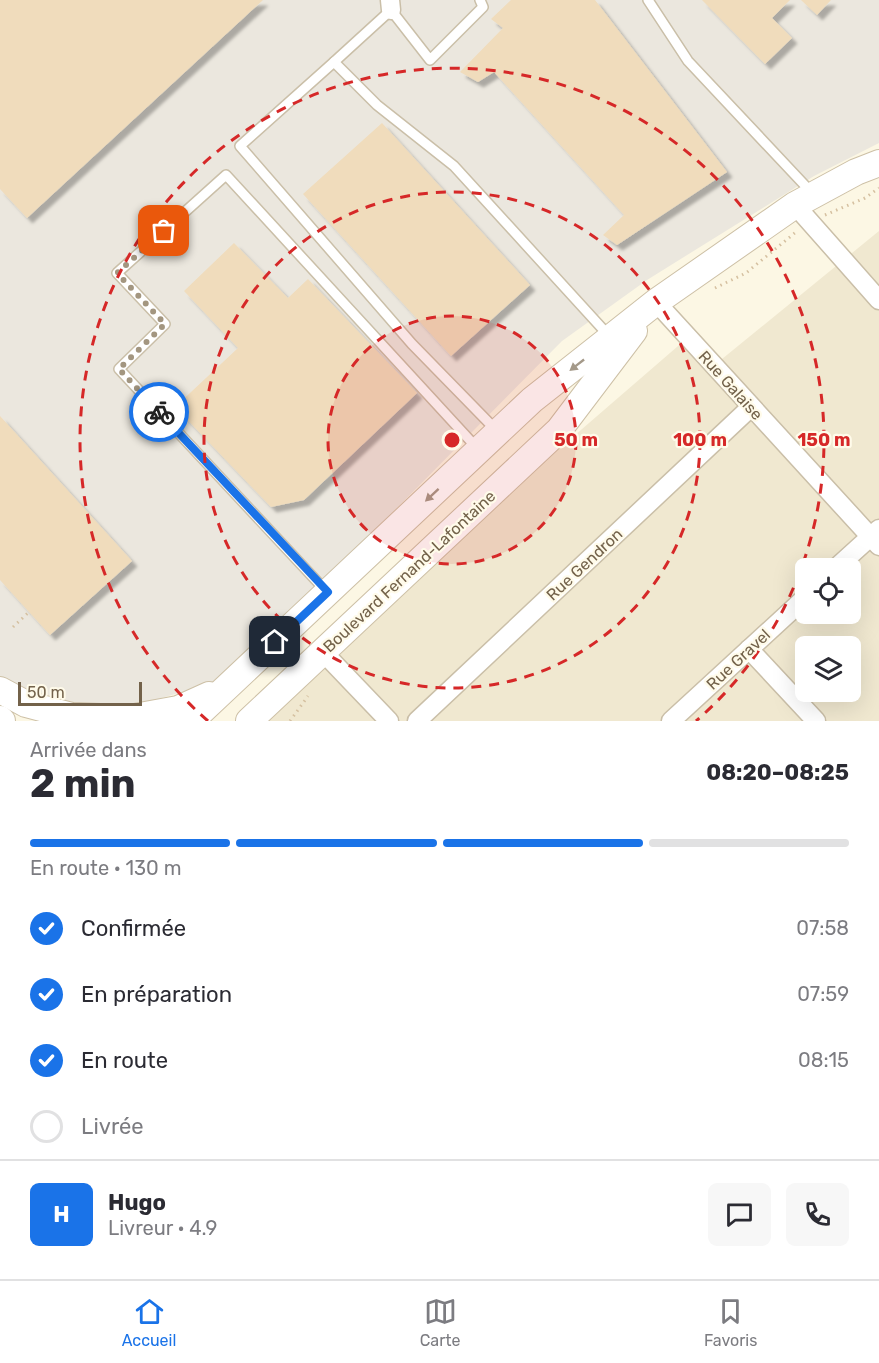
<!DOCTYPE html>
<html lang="fr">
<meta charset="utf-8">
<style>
body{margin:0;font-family:Rubik,sans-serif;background:#f7f7f7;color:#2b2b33;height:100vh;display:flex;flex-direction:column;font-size:22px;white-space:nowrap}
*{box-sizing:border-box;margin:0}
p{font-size:20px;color:#7c7c81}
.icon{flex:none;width:33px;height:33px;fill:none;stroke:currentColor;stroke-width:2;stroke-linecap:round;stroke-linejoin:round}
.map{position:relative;height:721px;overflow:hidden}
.side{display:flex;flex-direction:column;background:#fff;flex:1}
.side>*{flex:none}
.controls{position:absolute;left:795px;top:558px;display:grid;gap:12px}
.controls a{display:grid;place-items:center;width:66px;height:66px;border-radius:9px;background:#fff;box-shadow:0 6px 24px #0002;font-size:30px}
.scale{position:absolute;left:18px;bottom:15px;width:124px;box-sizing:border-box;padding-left:6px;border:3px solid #73624a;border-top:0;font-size:16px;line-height:21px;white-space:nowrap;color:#73624a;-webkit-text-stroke:4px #fffbea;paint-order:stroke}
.pin{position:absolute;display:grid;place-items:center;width:51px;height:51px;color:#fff;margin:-26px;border-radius:12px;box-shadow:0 3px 9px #0006}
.courier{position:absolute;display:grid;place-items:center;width:60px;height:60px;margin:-30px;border:4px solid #1a73e8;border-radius:50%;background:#fff;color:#222;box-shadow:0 2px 8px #0007}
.overview em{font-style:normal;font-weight:700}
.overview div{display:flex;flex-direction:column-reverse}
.overview{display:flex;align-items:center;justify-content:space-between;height:102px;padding:0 30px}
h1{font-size:39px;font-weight:700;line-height:45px}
.bar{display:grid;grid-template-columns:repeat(4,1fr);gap:9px 6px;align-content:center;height:72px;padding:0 30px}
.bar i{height:8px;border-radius:4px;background:#e1e1e2}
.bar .active{background:#1a73e8}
.bar p{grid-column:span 4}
.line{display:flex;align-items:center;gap:15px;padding:0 30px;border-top:2px solid #e1e1e2}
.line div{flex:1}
.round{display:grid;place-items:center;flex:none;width:63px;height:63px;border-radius:9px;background:#f7f7f7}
ol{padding:0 30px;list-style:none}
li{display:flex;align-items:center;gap:18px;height:66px}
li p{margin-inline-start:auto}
li .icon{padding:6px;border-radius:50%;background:#1a73e8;color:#fff;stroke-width:4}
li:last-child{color:#7c7c81}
li i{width:33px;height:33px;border:3px solid #e1e1e2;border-radius:50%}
.tab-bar{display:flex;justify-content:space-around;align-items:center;height:84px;border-top:2px solid #e1e1e2;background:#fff;font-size:16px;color:#7c7c81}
.tab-bar a{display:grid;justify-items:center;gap:3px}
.tab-bar .active{color:#1a73e8}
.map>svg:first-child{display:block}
.residential{fill:#f0e8d0;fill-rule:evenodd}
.industrial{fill:#ebe7de}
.building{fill:#f0dcbc;filter:url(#shadow)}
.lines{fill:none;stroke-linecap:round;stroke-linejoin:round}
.lane-casing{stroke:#cabfa8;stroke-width:12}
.street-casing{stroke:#cabfa8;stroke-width:21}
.secondary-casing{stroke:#cdc0a6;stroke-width:28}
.path{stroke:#d5c0a0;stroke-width:3;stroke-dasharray:1.5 4.5;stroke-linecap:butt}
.lane{stroke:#fff;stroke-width:9}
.street{stroke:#fff;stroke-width:18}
.secondary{stroke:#fff;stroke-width:26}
.oneway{fill:#a49989}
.done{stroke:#a39680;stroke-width:6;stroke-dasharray:0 10.8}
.route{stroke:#1a73e8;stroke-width:8}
.ring{fill:none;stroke:#d62828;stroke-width:3;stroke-dasharray:10 8}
.labels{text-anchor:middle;stroke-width:4.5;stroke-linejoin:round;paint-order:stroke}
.street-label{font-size:16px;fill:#73624a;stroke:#fffbea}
.centre{fill:#d62828;stroke:#fffbea;stroke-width:3}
.ring-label{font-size:18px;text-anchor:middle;font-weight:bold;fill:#d62828;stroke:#fffbea;stroke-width:4.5;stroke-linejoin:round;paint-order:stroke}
</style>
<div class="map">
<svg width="879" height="721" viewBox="0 0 879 721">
<defs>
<filter id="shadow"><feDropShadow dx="5.5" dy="5.5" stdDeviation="1.5" flood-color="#0004"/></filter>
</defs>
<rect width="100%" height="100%" fill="#fcf7e4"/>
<path class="residential" d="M879 231V721H269L282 691 324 652 685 340 711 368ZM806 568H850V614H806ZM806 646H850V692H806Z"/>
<polygon class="industrial" points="0,0 879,0 879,143 814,176 647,280 562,341 299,607 210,684 144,703 76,703 14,685 0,676"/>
<g class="building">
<polygon points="0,0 263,0 27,218 0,189"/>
<polygon points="511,0 595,0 727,172 617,245 603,235 624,215 494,72 478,82 460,72 503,28 491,19"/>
<polygon points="702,0 790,0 772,18 792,38 765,64"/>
<polygon points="801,0 831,0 817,15"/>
<polygon points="382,123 530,285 451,356 303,194"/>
<polygon points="234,243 288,298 308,279 417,393 304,500 271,507 175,407 238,348 184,291"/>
<polygon points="0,416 132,561 50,635 0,580"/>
</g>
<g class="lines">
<defs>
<g id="lane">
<polyline points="648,0 688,61 813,194"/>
<polyline points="334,62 391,10 430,60 483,7 480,0"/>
<polyline points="496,430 412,344 240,146 334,62 377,105 454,166 610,337"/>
<polyline points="326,591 119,369 165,324 117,273 226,175 477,448"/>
</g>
<g id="street">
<polyline points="390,0 391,10"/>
<polyline points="795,205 879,300"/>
<polyline points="656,302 879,546"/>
<polyline points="836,568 879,529"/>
<polyline points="749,649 816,721"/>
<polyline points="323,652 389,721"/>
<polyline points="417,721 751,407"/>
<polyline points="671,721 806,597"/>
</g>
<g id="secondary">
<polyline points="0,690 26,704 72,716 129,718 178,709 209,695"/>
<polyline points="0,719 2,721"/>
<polyline points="191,721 532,400 656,302 795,205 856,172 879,163"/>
<polyline points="249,721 559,430 634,331"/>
</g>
</defs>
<use href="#lane" class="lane-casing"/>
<use href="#street" class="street-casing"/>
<use href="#secondary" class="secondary-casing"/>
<g class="path">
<polyline points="825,215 865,198 879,188"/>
<polyline points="715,288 746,273 796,232"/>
<polyline points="13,627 29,612"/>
<polyline points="290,721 308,696"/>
</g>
<use href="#lane" class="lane"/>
<use href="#street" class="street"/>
<use href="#secondary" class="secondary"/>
</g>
<defs><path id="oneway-solid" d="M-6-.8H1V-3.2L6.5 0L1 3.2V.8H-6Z" transform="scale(1.5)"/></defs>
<g class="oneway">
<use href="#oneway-solid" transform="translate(577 365) rotate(142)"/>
<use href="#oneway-solid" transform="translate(432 495) rotate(137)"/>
</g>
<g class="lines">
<polyline class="done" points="159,412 119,369 165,324 117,273 164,231"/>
<polyline class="route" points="159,412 328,592 275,642"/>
</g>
<circle cx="452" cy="440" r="124" fill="#d62828" fill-opacity=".12"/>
<g class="ring">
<circle cx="452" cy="440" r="124"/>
<circle cx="452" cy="440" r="248"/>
<path d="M208 721A372 372 0 1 1 696 721"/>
</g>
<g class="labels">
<g class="street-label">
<text transform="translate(731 385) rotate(48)" y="6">Rue Galaise</text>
<text transform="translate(584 564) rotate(-43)" y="6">Rue Gendron</text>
<text transform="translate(409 571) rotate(-43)" y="6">Boulevard Fernand-Lafontaine</text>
<text transform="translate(738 659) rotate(-43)" y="6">Rue Gravel</text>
</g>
</g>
<circle cx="452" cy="440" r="9" class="centre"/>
<g class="ring-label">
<text x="576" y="446">50 m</text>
<text x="700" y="446">100 m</text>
<text x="824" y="446">150 m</text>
</g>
</svg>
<div class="controls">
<a><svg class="icon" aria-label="locate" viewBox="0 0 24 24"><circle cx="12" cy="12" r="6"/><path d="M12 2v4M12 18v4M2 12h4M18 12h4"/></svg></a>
<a><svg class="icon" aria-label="layers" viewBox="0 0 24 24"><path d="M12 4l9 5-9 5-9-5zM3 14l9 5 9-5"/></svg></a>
</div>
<div class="scale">50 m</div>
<div class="pin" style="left:164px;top:231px;background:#ea580c"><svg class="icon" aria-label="bag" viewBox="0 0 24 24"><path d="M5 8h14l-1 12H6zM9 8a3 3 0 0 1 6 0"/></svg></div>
<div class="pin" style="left:275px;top:642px;background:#1f2937"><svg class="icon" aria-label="home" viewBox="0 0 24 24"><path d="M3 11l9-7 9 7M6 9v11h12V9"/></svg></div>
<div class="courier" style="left:159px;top:412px"><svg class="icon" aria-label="bike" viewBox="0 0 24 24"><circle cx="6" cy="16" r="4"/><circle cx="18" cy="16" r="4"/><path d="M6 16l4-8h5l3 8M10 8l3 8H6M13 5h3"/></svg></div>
</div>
<section class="side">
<div class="overview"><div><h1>2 min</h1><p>Arrivée dans</p></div><em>08:20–08:25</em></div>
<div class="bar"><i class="active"></i><i class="active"></i><i class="active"></i><i></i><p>En route · 130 m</p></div>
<ol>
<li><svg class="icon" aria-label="check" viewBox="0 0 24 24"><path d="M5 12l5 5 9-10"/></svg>Confirmée<p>07:58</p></li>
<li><svg class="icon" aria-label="check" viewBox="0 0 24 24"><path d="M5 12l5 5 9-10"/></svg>En préparation<p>07:59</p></li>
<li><svg class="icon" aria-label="check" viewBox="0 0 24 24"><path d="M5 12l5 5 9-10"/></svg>En route<p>08:15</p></li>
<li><i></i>Livrée</li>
</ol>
<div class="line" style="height:108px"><b class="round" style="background:#1a73e8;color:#fff">H</b><div><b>Hugo</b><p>Livreur · 4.9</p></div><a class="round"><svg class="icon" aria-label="chat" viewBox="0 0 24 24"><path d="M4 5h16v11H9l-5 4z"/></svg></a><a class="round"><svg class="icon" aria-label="phone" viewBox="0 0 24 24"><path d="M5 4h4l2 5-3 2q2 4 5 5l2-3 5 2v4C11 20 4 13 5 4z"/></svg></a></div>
</section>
<nav class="tab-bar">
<a class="active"><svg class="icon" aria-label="home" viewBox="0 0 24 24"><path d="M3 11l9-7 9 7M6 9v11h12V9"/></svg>Accueil</a>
<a><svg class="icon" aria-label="map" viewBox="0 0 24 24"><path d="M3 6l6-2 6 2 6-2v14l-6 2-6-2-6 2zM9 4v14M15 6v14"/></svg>Carte</a>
<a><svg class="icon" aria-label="saved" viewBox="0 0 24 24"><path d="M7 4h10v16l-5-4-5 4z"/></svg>Favoris</a>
</nav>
